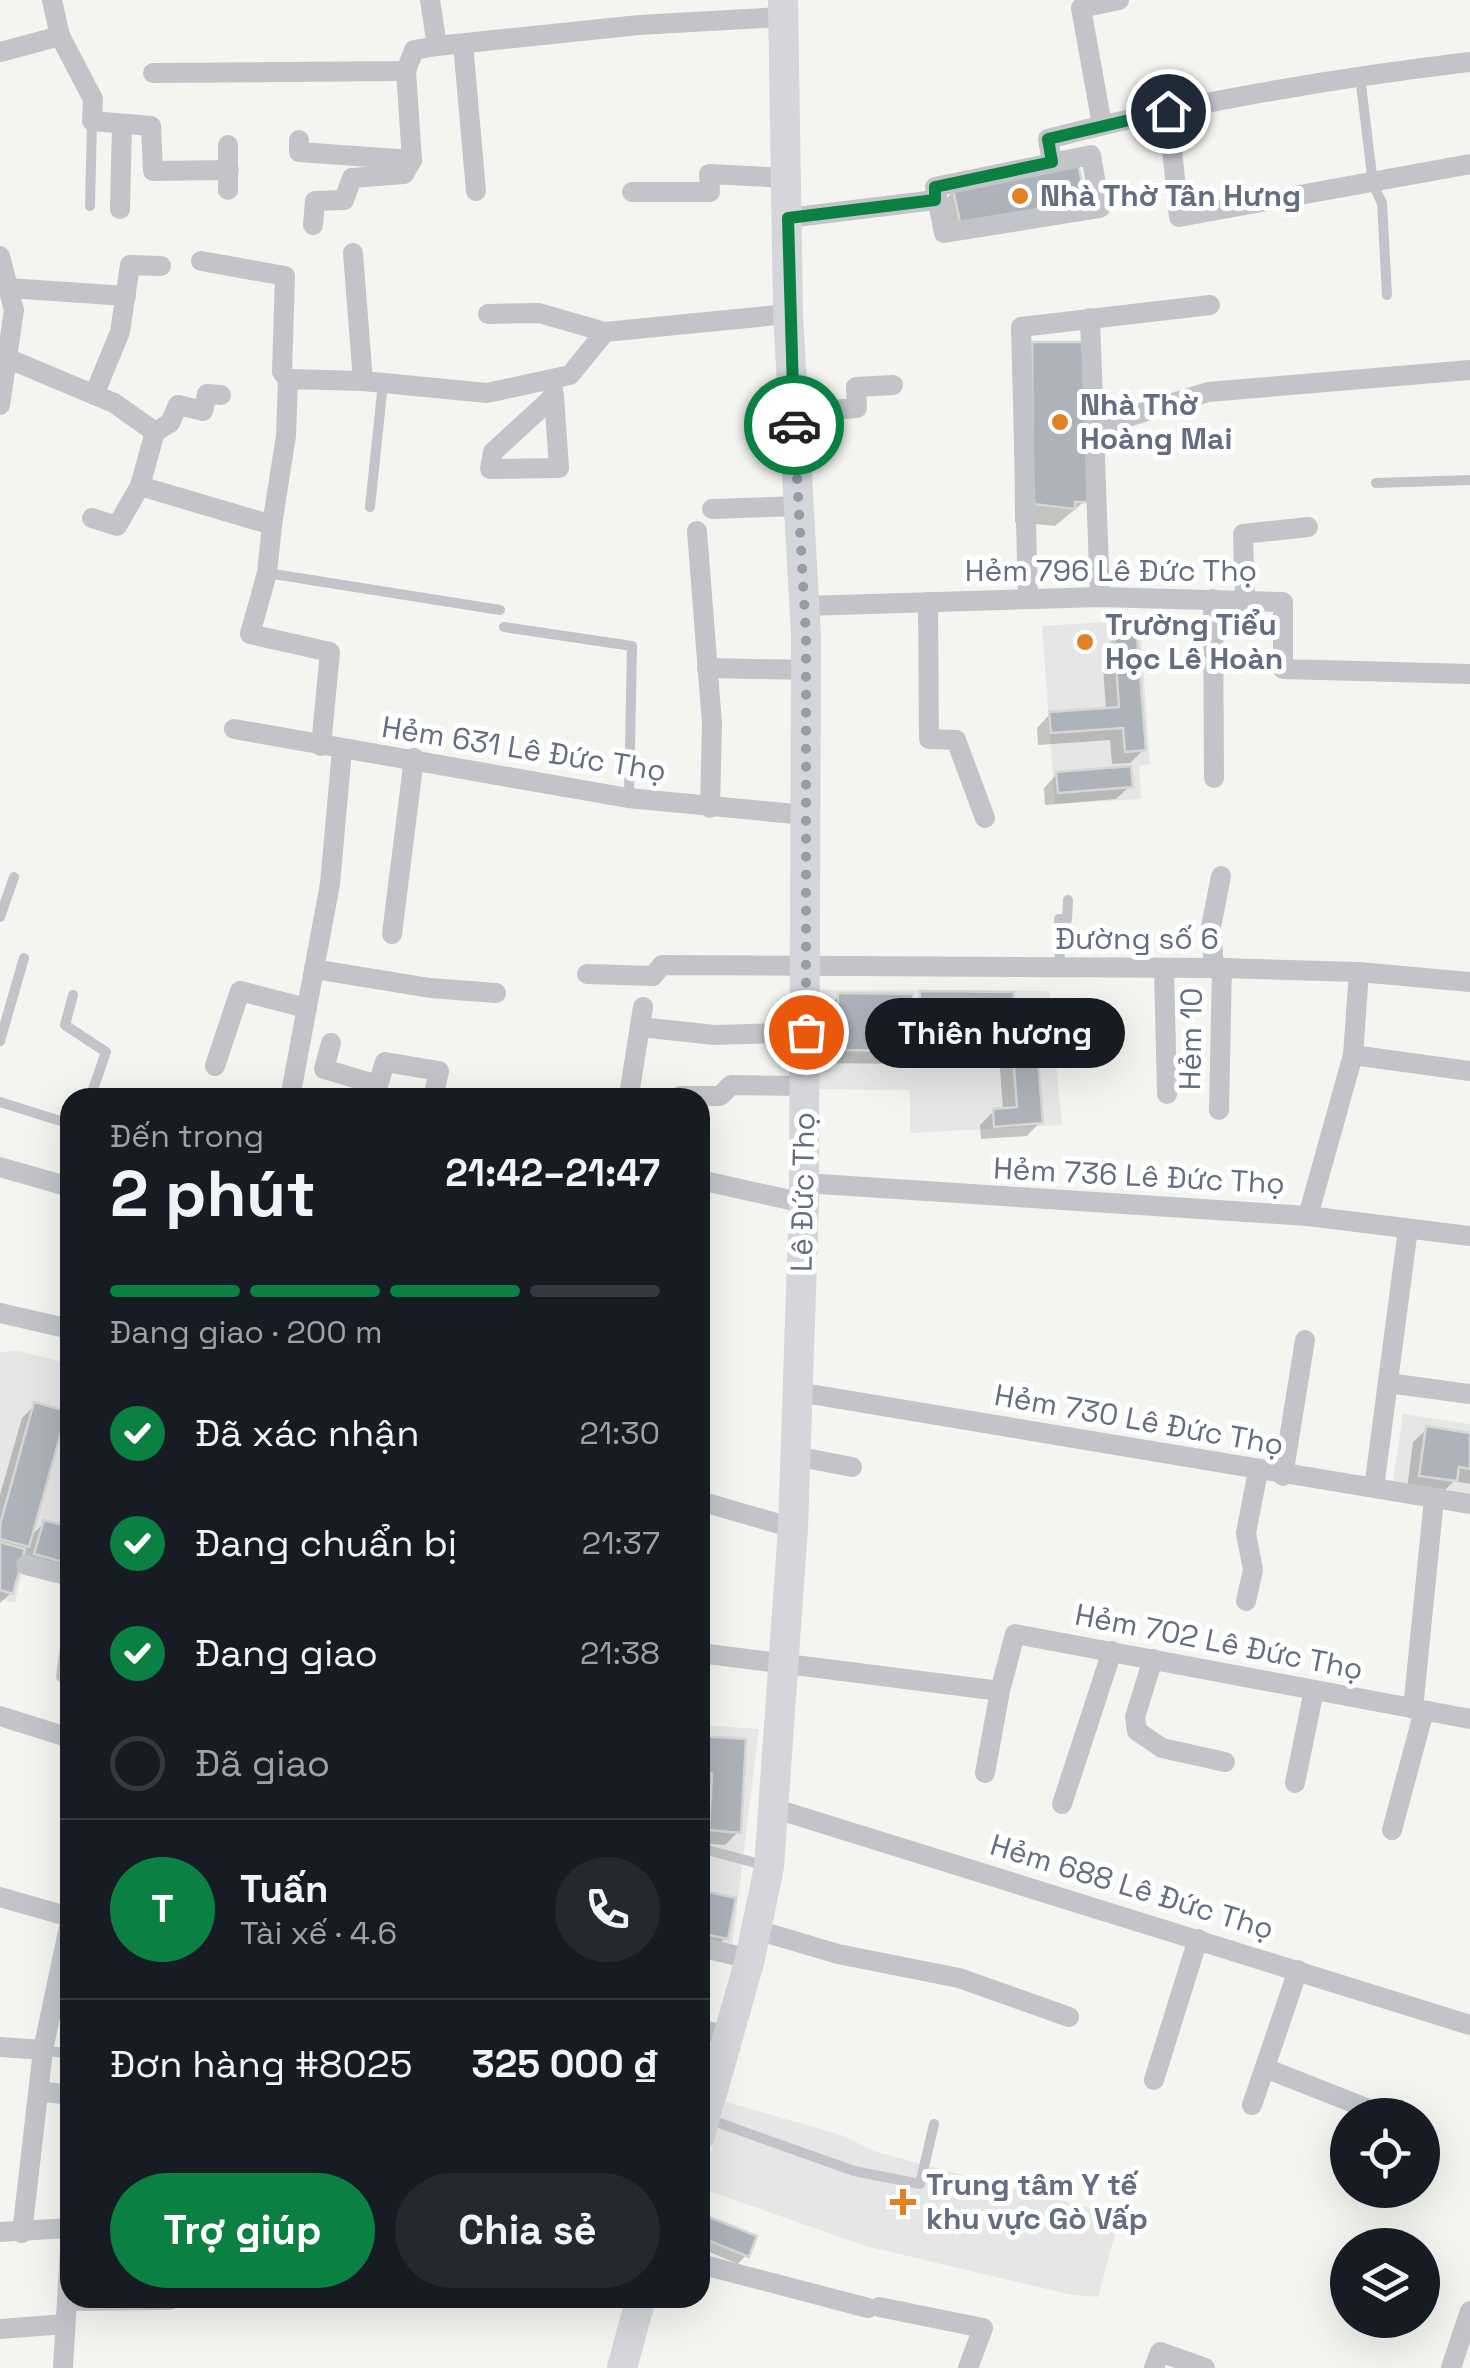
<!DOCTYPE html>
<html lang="vi">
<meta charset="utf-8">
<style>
body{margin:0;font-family:"Space Grotesk",sans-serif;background:#242831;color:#f1f3f6;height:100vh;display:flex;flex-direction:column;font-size:38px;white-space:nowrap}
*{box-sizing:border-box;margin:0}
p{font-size:32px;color:#9ea1a6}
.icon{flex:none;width:55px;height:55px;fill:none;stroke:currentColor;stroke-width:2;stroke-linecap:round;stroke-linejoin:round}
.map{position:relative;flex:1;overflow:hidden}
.details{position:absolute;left:60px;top:1088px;width:650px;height:1220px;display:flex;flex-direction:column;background:#171b24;border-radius:30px;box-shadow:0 10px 40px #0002}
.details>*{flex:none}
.tools{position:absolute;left:1330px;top:2098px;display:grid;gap:20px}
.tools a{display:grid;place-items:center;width:110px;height:110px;border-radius:50%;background:#171b24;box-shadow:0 10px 40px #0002;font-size:50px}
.pin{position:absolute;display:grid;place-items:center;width:85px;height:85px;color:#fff;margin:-42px;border:5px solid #fff;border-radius:50%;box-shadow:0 2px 10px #0007}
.courier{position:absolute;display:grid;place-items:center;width:100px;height:100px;margin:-50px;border:8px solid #0b8043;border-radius:50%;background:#fff;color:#222;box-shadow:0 2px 12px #0007}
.bubble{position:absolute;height:70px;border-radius:35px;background:#171b24;box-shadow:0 10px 40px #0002;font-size:32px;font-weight:800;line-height:70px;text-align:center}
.overview em{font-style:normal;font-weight:800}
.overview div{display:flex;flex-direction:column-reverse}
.overview{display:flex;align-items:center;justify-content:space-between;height:170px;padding:0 50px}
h1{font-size:65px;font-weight:800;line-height:75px}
.bar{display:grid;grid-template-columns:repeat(4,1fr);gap:15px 10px;align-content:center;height:120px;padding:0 50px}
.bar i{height:12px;border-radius:8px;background:#363941}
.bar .active{background:#0b8043}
.bar p{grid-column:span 4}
.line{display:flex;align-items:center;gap:25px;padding:0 50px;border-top:2px solid #363941}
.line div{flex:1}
.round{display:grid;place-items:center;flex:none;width:105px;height:105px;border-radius:52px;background:#242831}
ol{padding:0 50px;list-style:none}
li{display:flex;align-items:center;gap:30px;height:110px}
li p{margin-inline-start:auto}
li .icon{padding:10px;border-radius:50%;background:#0b8043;color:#fff;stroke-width:4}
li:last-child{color:#9ea1a6}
li i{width:55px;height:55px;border:5px solid #363941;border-radius:50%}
.action{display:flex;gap:20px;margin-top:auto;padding:20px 50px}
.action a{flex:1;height:115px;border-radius:60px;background:#0b8043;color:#fff;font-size:40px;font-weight:800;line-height:115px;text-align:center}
.action a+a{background:#242831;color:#f1f3f6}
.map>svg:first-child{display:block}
.built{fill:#e5e6e5}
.shadow{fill:#0003}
.building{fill:#aeb2ba;stroke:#d6d6d4;stroke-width:2.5}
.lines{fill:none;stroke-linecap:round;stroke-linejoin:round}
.lane{stroke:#c2c4c9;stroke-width:10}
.street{stroke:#c2c4c9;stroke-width:20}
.secondary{stroke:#d4d6dc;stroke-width:30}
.done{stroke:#969da9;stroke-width:10;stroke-dasharray:0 18}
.route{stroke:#0b8043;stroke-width:12}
.poi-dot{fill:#e18125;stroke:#fff;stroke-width:4}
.labels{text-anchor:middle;stroke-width:10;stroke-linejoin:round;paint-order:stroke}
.poi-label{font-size:30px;font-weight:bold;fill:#646d82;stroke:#fff;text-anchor:start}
.street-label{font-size:30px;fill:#646d82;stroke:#fff}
</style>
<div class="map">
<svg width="1470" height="2368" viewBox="0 0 1470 2368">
<rect width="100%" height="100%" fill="#f4f5f1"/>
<g class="built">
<polygon points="1140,620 1150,764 1139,766 1141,799 1055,804 1042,626"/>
<polygon points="821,990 1049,991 1062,1125 910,1133 910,1090 815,1089"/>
<polygon points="19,1351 70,1364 70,1569 25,1559 15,1603 0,1599 0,1352"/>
<polygon points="1403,1414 1470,1424 1470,1493 1393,1481"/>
<polygon points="700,1725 759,1729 732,1948 700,1940"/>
<polygon points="726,2102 841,2135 876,2152 1120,2216 1098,2297 1072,2295 866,2246 700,2188"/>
</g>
<g class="shadow">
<polygon points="1076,167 948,239 941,204 954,191"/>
<polygon points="1033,344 1085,501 1055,526 1015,522 1014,363"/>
<polygon points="1115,638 1143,750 1130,763 1112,764 1110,740 1038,745 1037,728 1050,714 1106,710 1102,652"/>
<polygon points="1057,774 1130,786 1116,799 1045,805 1044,788"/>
<polygon points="921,994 1012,1010 1040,1122 1027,1136 981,1139 980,1125 994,1111 1003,1110 997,1027 911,1028 911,1050 897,1064 825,1063 825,1009 839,996 911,1004"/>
<polygon points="35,1405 28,1539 44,1523 70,1530 70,1581 18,1567 11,1593 0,1603 0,1495 22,1418"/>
<polygon points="1427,1429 1470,1435 1470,1484 1454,1481 1441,1494 1407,1489 1413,1442"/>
<polygon points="700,1738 738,1832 725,1845 700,1843"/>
<polygon points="700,1893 726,1937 712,1951 700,1948"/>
<polygon points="704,2218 746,2255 738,2264 700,2248 700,2222"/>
</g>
<g class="building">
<polygon points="1078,164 1086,203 961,227 953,189"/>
<polygon points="1032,342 1087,342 1088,502 1075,502 1075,509 1033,504"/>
<polygon points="1137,634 1146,750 1125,752 1123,728 1051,733 1049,712 1119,707 1114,636"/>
<polygon points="1131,766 1133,787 1058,793 1056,772"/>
<polygon points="920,991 1014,992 1014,1007 1009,1007 1010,1015 919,1015"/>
<polygon points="838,993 913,994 913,1051 838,1050"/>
<polygon points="1034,1006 1043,1123 994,1127 993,1109 1017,1107 1009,1007"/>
<polygon points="34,1402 67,1411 29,1547 0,1539 0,1525"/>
<polygon points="1426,1426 1470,1433 1470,1469 1459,1467 1457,1481 1419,1476"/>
<polygon points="44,1520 70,1527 70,1564 34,1554"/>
<polygon points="0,1542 25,1549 13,1594 0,1590"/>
<polygon points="700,1736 746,1739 741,1833 709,1830 712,1774 700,1773"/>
<polygon points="700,1890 736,1898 728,1939 700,1933"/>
<polygon points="704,2215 757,2236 749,2257 700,2237"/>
</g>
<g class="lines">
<g class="lane">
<polyline points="1360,76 1373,184 1382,203 1387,295"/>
<polyline points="90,206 92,121"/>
<polyline points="1376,483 1470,480"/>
<polyline points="370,507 383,383"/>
<polyline points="267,573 500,610"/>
<polyline points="504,627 632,646 629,797"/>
<polyline points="0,917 14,877"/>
<polyline points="1060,968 1059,919 1067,920 1068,900"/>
<polyline points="73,995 65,1025 106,1052 90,1098"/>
<polyline points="0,1041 24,958"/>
<polyline points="0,1102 70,1124"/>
<polyline points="61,1677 70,1611"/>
<polyline points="700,1848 763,1865"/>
<polyline points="43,2050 70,2054"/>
<polyline points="708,2119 854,2171 920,2184 934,2124"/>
</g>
<g class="street">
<polyline points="430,0 437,46"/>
<polyline points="60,36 93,99 92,121 151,126 153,171 229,170"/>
<polyline points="463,44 476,191"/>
<polyline points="0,52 60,36 52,0"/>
<polyline points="153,73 406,71 414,50 437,46 639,25 782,17"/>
<polyline points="1168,111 1179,217 1470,164"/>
<polyline points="1102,125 1081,8 1119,0"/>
<polyline points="299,140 299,152 412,160"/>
<polyline points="228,145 228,190"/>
<polygon points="1091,155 1100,208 944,233 935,187"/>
<path d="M1052 162 1048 139C1186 103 1328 79 1470 62"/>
<polyline points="632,192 710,192 709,174 787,178"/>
<polyline points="120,209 122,124"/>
<polyline points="788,218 935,200"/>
<polyline points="313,225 315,201 344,200 352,178 404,174 412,160 406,71"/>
<polyline points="353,253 363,381"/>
<polyline points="0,256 14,310 0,405"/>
<polyline points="201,261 285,276 282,372 288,379"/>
<polyline points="9,288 126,296"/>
<polyline points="488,314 539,313 605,332"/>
<polyline points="1090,318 1100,597"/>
<polyline points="9,359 114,403 155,432 140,486 272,525 286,436 288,379 363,381 487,393 570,375 605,332 788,314"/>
<polyline points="551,379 554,396 493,452 490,469 559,468 554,396"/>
<polyline points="94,395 120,332 130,265 161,266"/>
<polyline points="793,413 857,408 856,387 893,385"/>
<polyline points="1096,427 1208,392 1470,370"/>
<polyline points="155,432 170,423 178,405 203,411 207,394 221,395"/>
<polyline points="712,509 799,506"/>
<polyline points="92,518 117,526 140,486"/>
<polyline points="272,525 267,573 250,634 330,652 321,746"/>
<polyline points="697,531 712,724 710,808"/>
<polyline points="1028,599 1021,327 1210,305"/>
<polyline points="1213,599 1214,778"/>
<polyline points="1245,600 1243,534 1308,527"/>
<polyline points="928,602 929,739 956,740 985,818"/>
<polyline points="805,606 1100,597 1283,602 1283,669 1470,674"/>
<polyline points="707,668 806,670"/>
<polyline points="234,729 628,798 805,815"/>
<polyline points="392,934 414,758"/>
<polyline points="1164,968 1167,1094"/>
<polyline points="1214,968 1211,927 1221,876"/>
<polyline points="314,969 430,988 496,993"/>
<polyline points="587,974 653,976 662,965 1222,968 1359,972 1470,982"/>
<polyline points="640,1027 715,1035 806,1032"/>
<polyline points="331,1043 324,1069 378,1085 375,1096"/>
<polyline points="1353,1055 1470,1071"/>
<polyline points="215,1066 240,991 306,1008"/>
<polyline points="378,1085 385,1062 439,1071 433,1098"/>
<polyline points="630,1089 643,1007"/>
<polyline points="680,1096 720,1096 731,1085 804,1086"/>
<polyline points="290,1098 330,884 342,750"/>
<polyline points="1219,1110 1222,968"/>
<polyline points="0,1167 70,1187"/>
<polyline points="700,1180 804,1203"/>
<polyline points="804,1183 1308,1216 1470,1236"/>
<polyline points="1308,1216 1353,1055 1359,972"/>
<polyline points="0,1313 70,1329"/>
<polyline points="1388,1383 1470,1394"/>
<polyline points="798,1392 1470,1504"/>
<polyline points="795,1456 852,1467"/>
<polyline points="1283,1476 1305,1340"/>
<polyline points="1374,1488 1408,1229"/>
<polyline points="700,1501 793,1528"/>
<polyline points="26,1565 70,1576"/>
<polyline points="1246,1601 1253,1570 1246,1533 1258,1471"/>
<polyline points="700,1653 1000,1691 1015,1634 1470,1719"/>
<polyline points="1153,1659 1135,1717 1137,1731 1162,1748 1225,1762"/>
<polyline points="1413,1709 1434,1499"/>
<polyline points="0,1716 70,1738"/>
<polyline points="985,1773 1000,1691"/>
<polyline points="1295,1783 1314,1690"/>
<polyline points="1062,1804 1112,1651"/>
<polyline points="776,1809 1470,2025"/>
<polyline points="1392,1830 1424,1711"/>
<polyline points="0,1897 70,1917"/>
<polyline points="757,1930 838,1954 959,1978 1069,2017"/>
<polyline points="700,1947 750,1959"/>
<polyline points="700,2029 730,2037"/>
<polyline points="0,2047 43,2050"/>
<polyline points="1265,2068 1384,2115"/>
<polyline points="1154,2080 1198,1939"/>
<polyline points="39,2091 70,2095"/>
<polyline points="1252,2105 1298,1970"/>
<polyline points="0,2232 70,2228"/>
<polyline points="22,2233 43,2050 70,1922"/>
<polyline points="700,2264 868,2308"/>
<polyline points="67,2301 170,2300"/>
<polyline points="879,2307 983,2328 968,2368"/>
<polyline points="0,2329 65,2324"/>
<polyline points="63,2368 70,2249"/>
<polyline points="1154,2368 1160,2352 1205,2368"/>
<polyline points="1451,2368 1470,2311"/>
</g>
<g class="secondary">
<polyline points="700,2136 750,1959 769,1867 793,1528 804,1203 806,635 788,314 783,0"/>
<polyline points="622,2368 641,2298"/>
</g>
</g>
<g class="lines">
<polyline class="done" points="794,425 806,635 806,1032"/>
<polyline class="route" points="794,425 788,218 935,200 935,187 1052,162 1048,139 1168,111"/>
</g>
<g class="poi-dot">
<circle cx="1020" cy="196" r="10"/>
<circle cx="1060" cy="422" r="10"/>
<circle cx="1085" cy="642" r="10"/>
<path d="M898 2187h10v10h10v10h-10v10h-10v-10h-10v-10h10z"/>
</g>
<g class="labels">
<g class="poi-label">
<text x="1040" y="206">Nhà Thờ Tân Hưng</text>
<text x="1080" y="415">Nhà Thờ<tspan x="1080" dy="34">Hoàng Mai</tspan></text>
<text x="1105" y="635">Trường Tiểu<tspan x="1105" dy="34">Học Lê Hoàn</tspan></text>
<text x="926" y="2195">Trung tâm Y tế<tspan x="926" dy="34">khu vực Gò Vấp</tspan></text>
</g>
<g class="street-label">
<text x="1111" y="581">Hẻm 796 Lê Đức Thọ</text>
<text transform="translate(524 749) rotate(9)" y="10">Hẻm 631 Lê Đức Thọ</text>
<text x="1137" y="949">Đường số 6</text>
<text transform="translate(1191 1039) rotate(-89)" y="10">Hẻm 10</text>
<text transform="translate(1139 1176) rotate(3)" y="10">Hẻm 736 Lê Đức Thọ</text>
<text transform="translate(803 1192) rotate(-89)" y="10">Lê Đức Thọ</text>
<text transform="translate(1139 1420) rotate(10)" y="10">Hẻm 730 Lê Đức Thọ</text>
<text transform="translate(1219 1642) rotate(11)" y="10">Hẻm 702 Lê Đức Thọ</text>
<text transform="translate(1132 1887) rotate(17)" y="10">Hẻm 688 Lê Đức Thọ</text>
</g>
</g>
</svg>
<div class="tools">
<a><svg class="icon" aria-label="locate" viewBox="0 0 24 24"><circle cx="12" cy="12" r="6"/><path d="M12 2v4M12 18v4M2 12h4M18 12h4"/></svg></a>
<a><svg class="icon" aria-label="layers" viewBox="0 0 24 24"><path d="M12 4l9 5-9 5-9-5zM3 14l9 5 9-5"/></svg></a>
</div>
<div class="pin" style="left:806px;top:1032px;background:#ea580c"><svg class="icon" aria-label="bag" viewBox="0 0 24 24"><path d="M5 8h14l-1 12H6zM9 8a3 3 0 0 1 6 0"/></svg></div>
<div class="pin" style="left:1168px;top:111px;background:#1f2937"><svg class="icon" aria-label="home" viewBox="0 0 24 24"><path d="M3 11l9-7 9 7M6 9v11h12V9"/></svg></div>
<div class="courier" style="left:794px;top:425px"><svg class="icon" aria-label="car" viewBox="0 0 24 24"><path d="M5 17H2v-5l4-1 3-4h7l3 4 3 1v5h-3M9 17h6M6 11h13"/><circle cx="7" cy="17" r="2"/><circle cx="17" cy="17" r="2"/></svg></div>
<div class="bubble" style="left:865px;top:998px;width:260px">Thiên hương</div>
<section class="details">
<div class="overview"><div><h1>2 phút</h1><p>Đến trong</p></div><em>21:42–21:47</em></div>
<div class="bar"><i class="active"></i><i class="active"></i><i class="active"></i><i></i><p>Đang giao · 200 m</p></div>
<ol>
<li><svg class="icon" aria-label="check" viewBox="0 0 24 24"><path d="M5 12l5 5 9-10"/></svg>Đã xác nhận<p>21:30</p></li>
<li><svg class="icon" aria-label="check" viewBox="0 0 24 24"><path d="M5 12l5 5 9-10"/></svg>Đang chuẩn bị<p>21:37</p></li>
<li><svg class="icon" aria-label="check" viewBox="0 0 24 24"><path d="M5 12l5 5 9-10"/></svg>Đang giao<p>21:38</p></li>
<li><i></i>Đã giao</li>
</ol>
<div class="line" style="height:180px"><b class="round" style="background:#0b8043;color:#fff">T</b><div><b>Tuấn</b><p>Tài xế · 4.6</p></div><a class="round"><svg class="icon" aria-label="phone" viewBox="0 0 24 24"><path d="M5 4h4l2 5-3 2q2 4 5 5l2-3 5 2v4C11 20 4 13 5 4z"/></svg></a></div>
<div class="line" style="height:130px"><div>Đơn hàng #8025</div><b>325 000 ₫</b></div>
<div class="action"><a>Trợ giúp</a><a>Chia sẻ</a></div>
</section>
</div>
